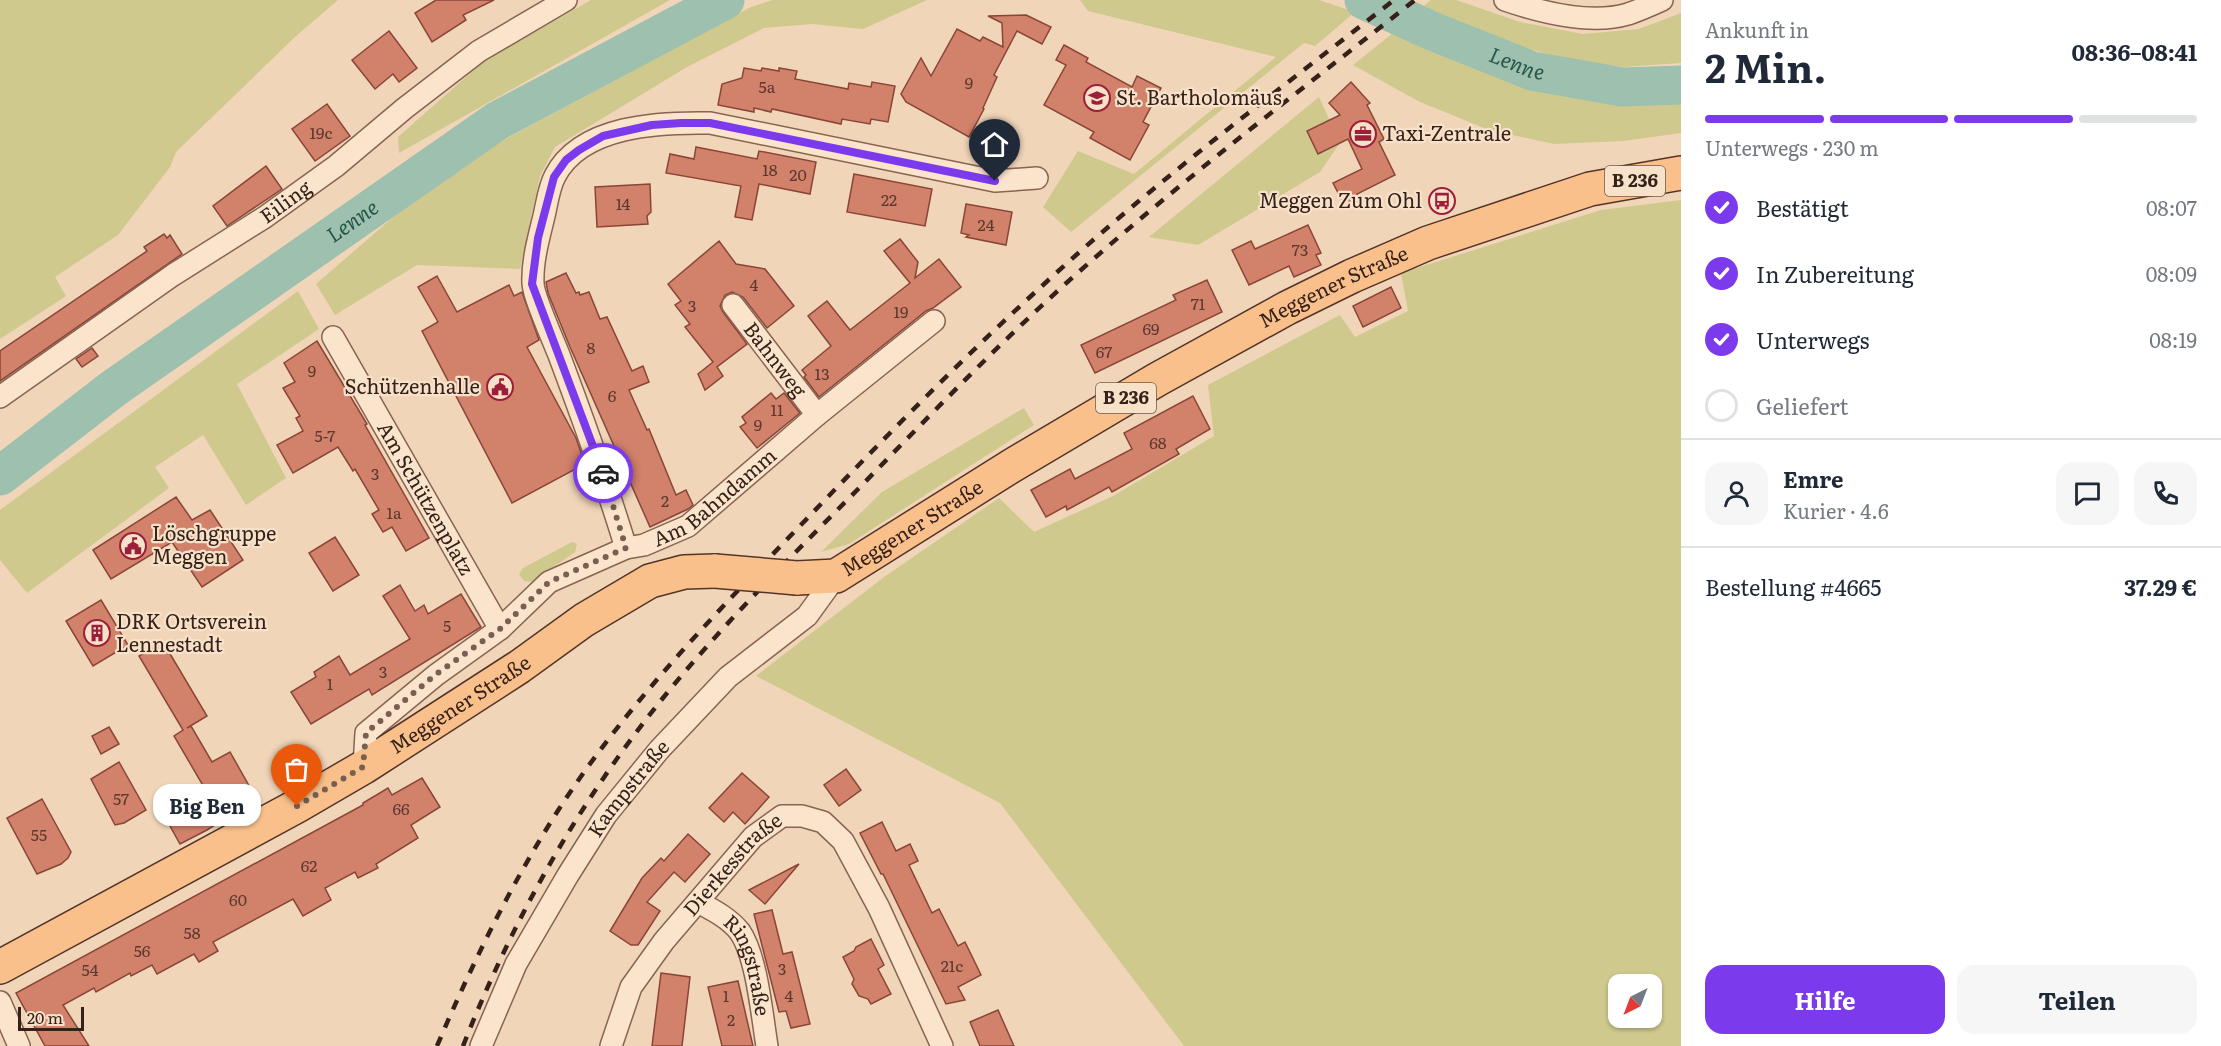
<!DOCTYPE html>
<html lang="de">
<meta charset="utf-8">
<style>
body{margin:0;font-family:Literata,serif;background:#f6f6f7;color:#1f2937;height:100vh;display:flex;flex-direction:column;font-size:22px;white-space:nowrap}
*{box-sizing:border-box;margin:0}
p{font-size:20px;color:#747a83}
.icon{flex:none;width:33px;height:33px;fill:none;stroke:currentColor;stroke-width:2;stroke-linecap:round;stroke-linejoin:round}
.map{position:relative;flex:1;overflow:hidden}
.sheet{display:flex;flex-direction:column;background:#fff;width:540px}
.sheet>*{flex:none}
.needle{width:39px;rotate:222deg}
.fabs{position:absolute;left:1608px;top:974px;display:grid;gap:12px}
.fabs a{display:grid;place-items:center;width:54px;height:54px;border-radius:12px;background:#fff;box-shadow:0 2px 4px #0004;font-size:30px}
.scale{position:absolute;left:18px;bottom:15px;width:66px;box-sizing:border-box;padding-left:6px;border:3px solid #352119;border-top:0;font-size:16px;line-height:21px;white-space:nowrap;color:#352119;-webkit-text-stroke:4px #f8e1c9;paint-order:stroke}
.pin{position:absolute;display:grid;place-items:center;width:51px;height:51px;color:#fff;margin:-62px -26px;border-radius:50% 50% 50% 0;rotate:-45deg;box-shadow:0 0 6px #0007}
.pin .icon{rotate:45deg}
.courier{position:absolute;display:grid;place-items:center;width:60px;height:60px;margin:-30px;border:4px solid #7c3aed;border-radius:50%;background:#fff;color:#222;box-shadow:0 2px 8px #0007}
.bubble{position:absolute;height:42px;border-radius:18px;background:#fff;box-shadow:0 2px 4px #0004;font-size:20px;font-weight:700;line-height:42px;text-align:center}
.overview em{font-style:normal;font-weight:700}
.overview div{display:flex;flex-direction:column-reverse}
.overview{display:flex;align-items:center;justify-content:space-between;height:102px;padding:0 24px}
h1{font-size:39px;font-weight:700;line-height:45px}
.bar{display:grid;grid-template-columns:repeat(4,1fr);gap:9px 6px;align-content:center;height:72px;padding:0 24px}
.bar i{height:8px;border-radius:4px;background:#e0e1e3}
.bar .on{background:#7c3aed}
.bar p{grid-column:span 4}
.line{display:flex;align-items:center;gap:15px;padding:0 24px;border-top:2px solid #e0e1e3}
.line div{flex:1}
.round{display:grid;place-items:center;flex:none;width:63px;height:63px;border-radius:18px;background:#f6f6f7}
ol{padding:0 24px;list-style:none}
li{display:flex;align-items:center;gap:18px;height:66px}
li p{margin-inline-start:auto}
li .icon{padding:6px;border-radius:50%;background:#7c3aed;color:#fff;stroke-width:4}
li:last-child{color:#747a83}
li i{width:33px;height:33px;border:3px solid #e0e1e3;border-radius:50%}
.cta{display:flex;gap:12px;margin-top:auto;padding:12px 24px}
.cta a{flex:1;height:69px;border-radius:18px;background:#7c3aed;color:#fff;font-size:24px;font-weight:700;line-height:69px;text-align:center}
.cta a+a{background:#f6f6f7;color:#1f2937}
main{display:flex;flex:1;min-height:0}
.map>svg:first-child{display:block}
.green{fill:#cfc98d;fill-rule:evenodd}
.lines{fill:none;stroke-linecap:round;stroke-linejoin:round}
.river{stroke:#9ec0af;stroke-width:39}
.building{fill:#d2816b;stroke:#894637;stroke-width:1.5}
.minor-casing{stroke:#886453;stroke-width:24}
.primary-casing{stroke:#543428;stroke-width:36}
.minor{stroke:#fbe4cc;stroke-width:21}
.primary{stroke:#f9c08c;stroke-width:33}
.rail{stroke:#352119;stroke-width:4.5;stroke-dasharray:10 10;stroke-linecap:butt}
.primary-bridge-casing{stroke:#543428;stroke-width:36;stroke-linecap:butt}
.primary-bridge{stroke:#f9c08c;stroke-width:33}
.done{stroke:#776051;stroke-width:6;stroke-dasharray:0 10.8}
.route{stroke:#7c3aed;stroke-width:8}
.labels{text-anchor:middle;stroke-width:4.5;stroke-linejoin:round;paint-order:stroke}
.number-label{font-size:16px;fill:#5c392e}
.shield{fill:#f8e1c9;stroke:#705b4e;stroke-width:1.5}
.shield-label{font-size:18px;font-weight:bold;fill:#352119}
.poi-label{font-size:20px;fill:#352119;stroke:#f8e1c9;text-anchor:start}
.street-label{font-size:20px;fill:#352119;stroke:#f8e1c9}
.water-label{font-size:21px;font-style:italic;fill:#27574a;stroke:#f8e1c9}
</style>
<main>
<div class="map">
<svg width="1681" height="1046" viewBox="0 0 1681 1046">
<rect width="100%" height="100%" fill="#f1d5b9"/>
<g class="green">
<polygon points="0,0 338,0 295,37 176,152 170,167 118,235 55,277 66,296 0,339"/>
<polygon points="591,0 670,0 399,153 398,137 484,61"/>
<polygon points="773,0 927,0 863,29 812,24 764,28 687,67 555,147 540,176 520,269 417,265 335,315 316,284 436,180 513,135 751,7"/>
<polygon points="1080,0 1319,0 1355,12 1315,46 1304,43 1071,232 1043,207 1078,151 1134,174 1276,57 1088,11"/>
<polygon points="1431,0 1456,0 1520,22 1583,34 1639,29 1681,13 1681,63 1624,67 1575,61 1502,42 1421,8"/>
<polygon points="1398,29 1510,78 1584,96 1644,101 1681,98 1681,133 1624,141 1554,144 1489,130 1420,102 1353,65"/>
<polygon points="1319,97 1340,143 1320,172 1198,245 1149,237"/>
<path d="M1681 200V1046H1184L1000 803 756 676 884 577 999 498 1034 532 1113 496 1214 436 1208 385 1340 315 1355 337 1408 311 1401 273 1601 210ZM1618 984H1652V1017H1618Z"/>
<polygon points="298,291 319,329 237,384 286,478 246,505 203,435 155,467 169,488 27,593 0,560 0,510"/>
<polygon points="1024,408 1034,425 849,544 821,552 882,492"/>
<polygon points="572,542 577,544 575,552 532,582 524,581 519,574 523,568"/>
</g>
<g class="lines">
<g class="river">
<path id="s1" d="M1364 0 1432 31 1532 71 1622 87 1681 85"/>
<path id="s2" d="M0 476 114 388 497 121 725 0"/>
</g>
</g>
<g class="building">
<polygon points="436,0 494,0 463,15 466,20 432,42 415,13"/>
<polygon points="1026,15 1051,27 1042,44 1017,31 994,75 997,77 983,108 984,109 969,137 906,102 901,94 921,58 931,76 957,29 980,41 983,37 1003,47 1002,23 988,16"/>
<polygon points="389,31 417,68 399,82 393,74 375,89 352,60"/>
<polygon points="1064,45 1088,58 1086,62 1132,87 1137,76 1161,88 1143,122 1149,125 1130,160 1090,138 1094,132 1044,105 1066,65 1056,60"/>
<polygon points="744,68 761,71 762,68 779,71 779,68 797,71 795,79 848,89 849,83 871,87 872,82 895,86 888,122 871,119 870,124 842,119 841,124 772,109 771,112 754,108 754,112 718,105 722,84 742,78"/>
<polygon points="1351,82 1370,103 1367,105 1384,139 1379,142 1395,175 1357,194 1360,201 1346,208 1333,183 1362,169 1348,139 1318,154 1307,131 1340,115 1329,103"/>
<polygon points="327,104 350,136 315,161 292,129"/>
<polygon points="696,147 757,159 759,151 816,162 810,194 759,184 752,220 735,217 741,186 666,173 670,154 694,159"/>
<polygon points="266,166 282,189 227,226 213,206"/>
<polygon points="854,174 932,189 925,226 847,212"/>
<polygon points="650,184 651,212 647,216 648,224 597,227 595,187"/>
<polygon points="966,204 1012,212 1006,245 966,237 969,235 961,233"/>
<polygon points="1308,225 1321,253 1316,255 1321,265 1294,277 1289,266 1249,285 1232,250 1251,241 1255,249"/>
<polygon points="164,234 167,238 170,235 182,254 0,381 0,351 147,251 144,247"/>
<polygon points="900,239 918,262 915,278 939,259 961,287 933,308 926,311 819,397 804,377 806,375 802,370 831,346 808,316 827,301 850,330 910,283 884,251"/>
<polygon points="719,241 736,264 765,269 794,306 767,328 743,297 732,292 725,295 720,306 723,312 747,344 717,367 723,376 705,390 698,374 713,362 685,327 690,324 675,305 681,301 668,284"/>
<polygon points="566,273 576,293 579,292 580,295 589,292 600,319 607,317 632,371 643,366 649,382 629,390 647,430 649,429 676,495 686,490 693,505 688,509 650,527 570,347 548,293 546,282"/>
<polygon points="437,276 457,312 509,285 514,296 522,292 539,340 527,347 576,438 585,464 512,503 422,331 438,322 418,287"/>
<polygon points="1207,280 1222,312 1095,373 1081,345 1176,300 1173,295"/>
<polygon points="1391,287 1401,308 1363,327 1353,306"/>
<polygon points="317,341 367,424 365,425 429,538 406,551 392,527 383,532 372,514 379,510 355,469 353,471 338,447 293,473 277,445 303,431 296,418 300,416 283,388 295,382 284,363"/>
<polygon points="92,348 98,356 82,367 76,359"/>
<polygon points="771,393 776,399 784,393 800,413 757,448 740,427 746,423 742,417"/>
<polygon points="1193,396 1210,429 1176,449 1179,454 1112,492 1109,487 1067,510 1066,506 1046,517 1031,490 1070,469 1075,479 1132,449 1124,433"/>
<polygon points="176,497 192,520 210,510 243,560 202,587 172,542 111,579 93,550"/>
<polygon points="335,537 359,575 333,591 309,553"/>
<polygon points="400,585 415,611 424,605 428,614 461,594 481,627 372,695 369,689 311,724 291,692 316,677 314,672 339,656 350,675 410,639 383,596"/>
<polygon points="101,600 128,645 93,666 66,621"/>
<polygon points="163,642 207,716 187,728 191,726 212,762 230,752 256,798 217,821 218,823 207,830 180,844 165,817 208,794 174,736 183,730 139,656"/>
<polygon points="109,727 119,744 101,754 92,736"/>
<polygon points="119,762 146,810 124,823 115,825 91,779"/>
<polygon points="846,769 861,790 839,806 824,785"/>
<polygon points="742,773 769,797 745,824 733,812 724,822 709,808"/>
<polygon points="422,778 440,807 411,825 418,838 376,864 378,868 358,878 355,872 325,888 331,900 303,916 293,899 213,942 218,951 199,962 194,954 157,974 152,965 131,976 130,973 96,992 94,988 63,1005 89,1046 45,1046 16,993 363,805 363,803 388,788 392,795"/>
<polygon points="42,799 71,852 68,858 61,864 37,874 7,818"/>
<polygon points="882,822 896,851 910,844 918,861 909,865 932,913 939,909 958,946 965,942 981,975 958,987 965,1000 946,1004 883,874 881,874 860,833"/>
<polygon points="688,834 710,854 685,882 674,872 647,902 660,911 638,945 631,945 610,931 642,878 661,858 664,861"/>
<polygon points="799,864 765,904 749,890"/>
<polygon points="772,910 783,954 792,952 810,1024 791,1028 786,1011 779,1012 754,914"/>
<polygon points="871,939 884,965 878,969 891,994 871,1004 868,999 859,996 852,984 854,979 843,957 854,951 856,947"/>
<polygon points="661,973 690,977 682,1046 652,1046"/>
<polygon points="738,981 753,1046 722,1046 708,987"/>
<polygon points="998,1010 1014,1046 980,1046 970,1022"/>
</g>
<g class="lines">
<defs>
<g id="minor">
<path d="M1505 0C1540 12 1591 25 1628 14 1640 10 1651 5 1662 0"/>
<path id="s3" d="M733 305 817 415"/>
<path id="s4" d="M333 337 500 629"/>
<path id="s5" d="M0 397 173 275 265 217 336 166 405 108 479 51 566 0"/>
<path d="M626 548C606 482 583 419 559 355 553 340 533 295 533 283 532 261 539 237 544 216 547 203 549 187 555 176 581 125 660 122 710 123L995 181 1037 178"/>
<path id="s6" d="M364 767 366 733 436 675 500 629 549 582 626 548 644 545 688 526 817 415 934 321"/>
<path id="s7" d="M698 902C713 910 729 918 740 932 757 957 762 1016 767 1046"/>
<polyline points="0,1002 19,1046"/>
<path id="s8" d="M481 1046 516 964 568 875 606 815 659 750 728 677 807 616 836 576"/>
<path id="s9" d="M611 1046 631 987 664 941 753 837 782 816H802L823 822 843 841 879 908 942 1046"/>
</g>
<g id="primary">
<path id="s10" d="M797 578 836 576 1013 465 1158 379 1287 308 1352 276 1428 243 1590 189 1681 173"/>
<path id="s11" d="M0 967 297 806 364 767 519 667 584 620 650 581 684 572 715 571"/>
</g>
</defs>
<use href="#minor" class="minor-casing"/>
<use href="#primary" class="primary-casing"/>
<use href="#minor" class="minor"/>
<use href="#primary" class="primary"/>
<g class="rail">
<path d="M437 1046C472 964 511 884 559 809 632 696 729 600 821 504 893 429 966 355 1042 286 1153 183 1275 93 1394 0"/>
<path d="M463 1046C506 937 562 832 632 738 700 646 784 564 864 483 938 407 1011 331 1090 262 1195 170 1306 86 1415 0"/>
</g>
<defs>
<polyline id="primary-bridge" points="715,571 797,578"/>
</defs>
<use href="#primary-bridge" class="primary-bridge-casing"/>
<use href="#primary-bridge" class="primary-bridge"/>
</g>
<g class="lines">
<polyline class="done" points="297,806 363,767 366,733 435,675 500,629 549,582 626,548 603,473"/>
<polyline class="route" points="603,473 532,284 538,238 554,177 566,160 579,150 603,136 652,125 681,123 710,123 995,181"/>
</g>
<defs>
<symbol id="school-ring" viewBox="-11 -11 22 22"><circle r="9.5" fill="#f8e1c9" stroke="#9b1f39" stroke-width="1.5"/><path d="M0-5L7-2L0 1L-7-2ZM-4 1L0 2.5L4 1V4Q0 6-4 4Z" fill="#9b1f39"/></symbol>
<symbol id="office-ring" viewBox="-11 -11 22 22"><circle r="9.5" fill="#f8e1c9" stroke="#9b1f39" stroke-width="1.5"/><path d="M-6-3h4V-5.5h4V-3h4V5H-6ZM-1-4.5V-3h2v-1.5ZM-6 0V1H6V0Z" fill="#9b1f39"/></symbol>
<symbol id="bus-ring" viewBox="-11 -11 22 22"><circle r="9.5" fill="#f8e1c9" stroke="#9b1f39" stroke-width="1.5"/><path d="M-5-6H5V4H4V6H2V4H-2V6H-4V4H-5ZM-3.5-4V0h7V-4ZM-3.5 1.2v1.5H-2V1.2ZM2 1.2v1.5H3.5V1.2Z" fill="#9b1f39"/></symbol>
<symbol id="civic-ring" viewBox="-11 -11 22 22"><circle r="9.5" fill="#f8e1c9" stroke="#9b1f39" stroke-width="1.5"/><path d="M-.6-6.5H3V-4.5H.6V-3L4-1V1h2V6H-6V1h2V-1L-.6-3ZM-1.2 2.5V6h2.4V2.5Z" fill="#9b1f39"/></symbol>
<symbol id="building-ring" viewBox="-11 -11 22 22"><circle r="9.5" fill="#f8e1c9" stroke="#9b1f39" stroke-width="1.5"/><path d="M-4-6H4V6H1V3H-1V6H-4ZM-2.5-4.3h1.7v1.8h-1.7ZM.8-4.3h1.7v1.8H.8ZM-2.5-1h1.7V.8h-1.7ZM.8-1h1.7V.8H.8Z" fill="#9b1f39"/></symbol>
</defs>
<g fill-rule="evenodd">
<use href="#school-ring" x="1082" y="83" width="30" height="30"/>
<use href="#office-ring" x="1348" y="119" width="30" height="30"/>
<use href="#bus-ring" x="1427" y="186" width="30" height="30"/>
<use href="#civic-ring" x="485" y="372" width="30" height="30"/>
<use href="#civic-ring" x="118" y="531" width="30" height="30"/>
<use href="#building-ring" x="82" y="618" width="30" height="30"/>
</g>
<g class="labels">
<g class="number-label">
<text x="969" y="89">9</text>
<text x="767" y="93">5a</text>
<text x="321" y="139">19c</text>
<text x="770" y="176">18</text>
<text x="798" y="181">20</text>
<text x="889" y="206">22</text>
<text x="623" y="210">14</text>
<text x="986" y="231">24</text>
<text x="1300" y="256">73</text>
<text x="754" y="291">4</text>
<text x="1198" y="310">71</text>
<text x="692" y="312">3</text>
<text x="901" y="318">19</text>
<text x="1151" y="335">69</text>
<text x="591" y="354">8</text>
<text x="1104" y="358">67</text>
<text x="312" y="377">9</text>
<text x="822" y="380">13</text>
<text x="612" y="402">6</text>
<text x="777" y="416">11</text>
<text x="758" y="431">9</text>
<text x="325" y="442">5-7</text>
<text x="1158" y="449">68</text>
<text x="375" y="480">3</text>
<text x="665" y="507">2</text>
<text x="394" y="519">1a</text>
<text x="447" y="632">5</text>
<text x="383" y="678">3</text>
<text x="330" y="690">1</text>
<text x="121" y="805">57</text>
<text x="401" y="815">66</text>
<text x="39" y="841">55</text>
<text x="309" y="872">62</text>
<text x="238" y="906">60</text>
<text x="192" y="939">58</text>
<text x="142" y="957">56</text>
<text x="952" y="972">21c</text>
<text x="782" y="975">3</text>
<text x="90" y="976">54</text>
<text x="726" y="1002">1</text>
<text x="789" y="1002">4</text>
<text x="731" y="1026">2</text>
</g>
<g class="shield">
<rect x="1605" y="166" width="60" height="30" rx="4.5"/>
<rect x="1096" y="383" width="60" height="30" rx="4.5"/>
</g>
<g class="shield-label">
<text x="1635" y="187">B 236</text>
<text x="1126" y="404">B 236</text>
</g>
<g class="poi-label">
<text x="1116" y="105">St. Bartholomäus</text>
<text x="1382" y="141">Taxi-Zentrale</text>
<text x="1422" y="208" text-anchor="end">Meggen Zum Ohl</text>
<text x="480" y="394" text-anchor="end">Schützenhalle</text>
<text x="152" y="541">Löschgruppe<tspan x="152" dy="23">Meggen</tspan></text>
<text x="116" y="629">DRK Ortsverein<tspan x="116" dy="23">Lennestadt</tspan></text>
</g>
<g class="street-label">
<text dy="7" stroke="none"><textPath href="#s5" startOffset="346">Eiling</textPath></text>
<text dy="7" stroke="none"><textPath href="#s10" startOffset="615">Meggener Straße</textPath></text>
<text dy="7" stroke="none"><textPath href="#s3" startOffset="69">Bahnweg</textPath></text>
<text dy="7" stroke="none"><textPath href="#s6" startOffset="460">Am Bahndamm</textPath></text>
<text dy="7" stroke="none"><textPath href="#s4" startOffset="186">Am Schützenplatz</textPath></text>
<text dy="7" stroke="none"><textPath href="#s10" startOffset="129">Meggener Straße</textPath></text>
<text dy="7" stroke="none"><textPath href="#s11" startOffset="530">Meggener Straße</textPath></text>
<text dy="7" stroke="none"><textPath href="#s8" startOffset="298">Kampstraße</textPath></text>
<text dy="7" stroke="none"><textPath href="#s9" startOffset="222">Dierkesstraße</textPath></text>
<text dy="7" stroke="none"><textPath href="#s7" startOffset="86">Ringstraße</textPath></text>
</g>
<g class="water-label">
<text dy="7" stroke="none"><textPath href="#s1" startOffset="166">Lenne</textPath></text>
<text dy="7" stroke="none"><textPath href="#s2" startOffset="435">Lenne</textPath></text>
</g>
</g>
</svg>
<div class="fabs">
<a><svg class="needle" viewBox="-14 -14 28 28"><path d="M0-13l5 13h-10z" fill="#e53935"/><path d="M0 13l5-13h-10z" fill="#747a83"/></svg></a>
</div>
<div class="scale">20 m</div>
<div class="pin" style="left:297px;top:806px;background:#ea580c"><svg class="icon" aria-label="bag" viewBox="0 0 24 24"><path d="M5 8h14l-1 12H6zM9 8a3 3 0 0 1 6 0"/></svg></div>
<div class="pin" style="left:995px;top:181px;background:#1f2937"><svg class="icon" aria-label="home" viewBox="0 0 24 24"><path d="M3 11l9-7 9 7M6 9v11h12V9"/></svg></div>
<div class="courier" style="left:603px;top:473px"><svg class="icon" aria-label="car" viewBox="0 0 24 24"><path d="M5 17H2v-5l4-1 3-4h7l3 4 3 1v5h-3M9 17h6M6 11h13"/><circle cx="7" cy="17" r="2"/><circle cx="17" cy="17" r="2"/></svg></div>
<div class="bubble" style="left:153px;top:784px;width:108px">Big Ben</div>
</div>
<section class="sheet">
<div class="overview"><div><h1>2 Min.</h1><p>Ankunft in</p></div><em>08:36–08:41</em></div>
<div class="bar"><i class="on"></i><i class="on"></i><i class="on"></i><i></i><p>Unterwegs · 230 m</p></div>
<ol>
<li><svg class="icon" aria-label="check" viewBox="0 0 24 24"><path d="M5 12l5 5 9-10"/></svg>Bestätigt<p>08:07</p></li>
<li><svg class="icon" aria-label="check" viewBox="0 0 24 24"><path d="M5 12l5 5 9-10"/></svg>In Zubereitung<p>08:09</p></li>
<li><svg class="icon" aria-label="check" viewBox="0 0 24 24"><path d="M5 12l5 5 9-10"/></svg>Unterwegs<p>08:19</p></li>
<li><i></i>Geliefert</li>
</ol>
<div class="line" style="height:108px"><a class="round"><svg class="icon" aria-label="person" viewBox="0 0 24 24"><circle cx="12" cy="8" r="4"/><path d="M4 21q1-7 8-7t8 7"/></svg></a><div><b>Emre</b><p>Kurier · 4.6</p></div><a class="round"><svg class="icon" aria-label="chat" viewBox="0 0 24 24"><path d="M4 5h16v11H9l-5 4z"/></svg></a><a class="round"><svg class="icon" aria-label="phone" viewBox="0 0 24 24"><path d="M5 4h4l2 5-3 2q2 4 5 5l2-3 5 2v4C11 20 4 13 5 4z"/></svg></a></div>
<div class="line" style="height:78px"><div>Bestellung #4665</div><b>37.29 €</b></div>
<div class="cta"><a>Hilfe</a><a>Teilen</a></div>
</section>
</main>
